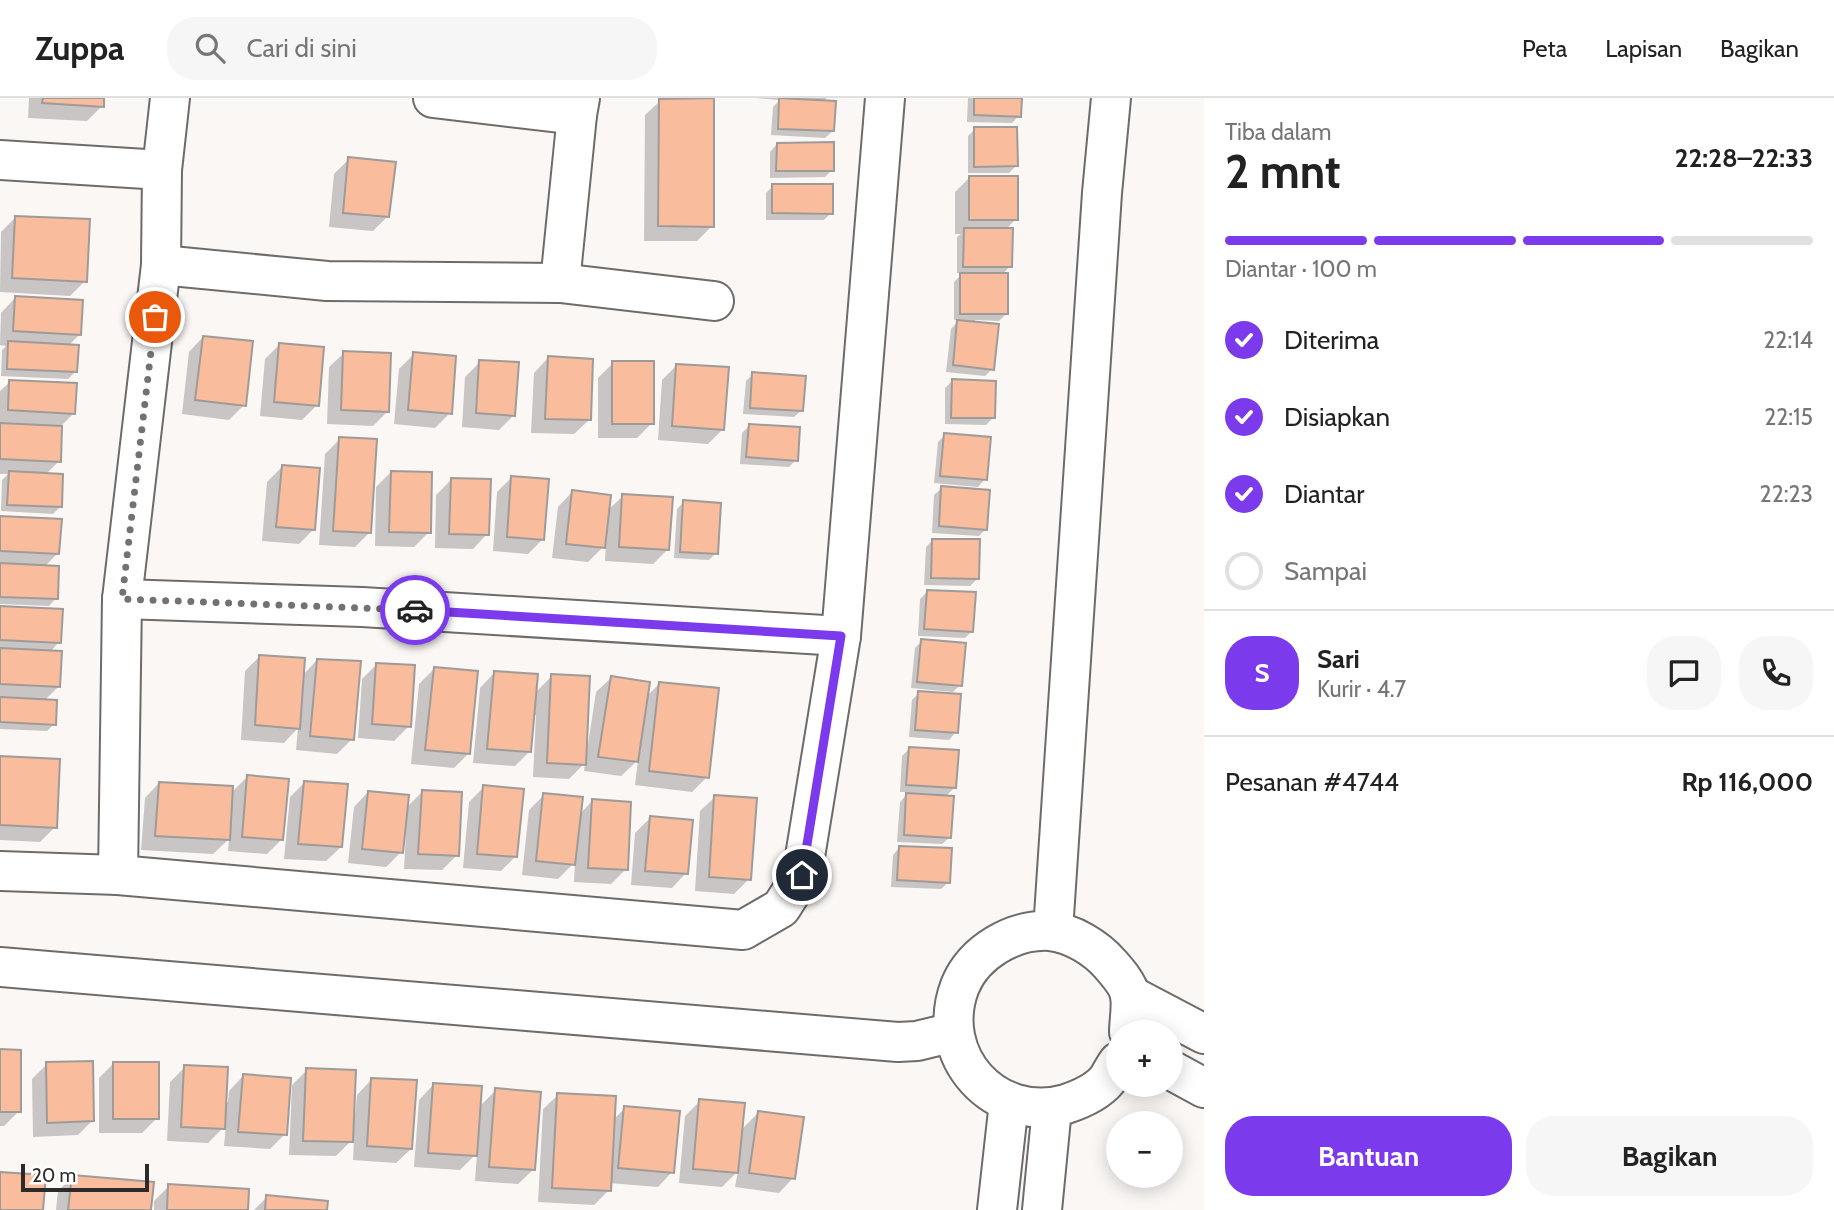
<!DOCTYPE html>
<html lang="id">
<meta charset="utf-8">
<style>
body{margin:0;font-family:Cabin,sans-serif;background:#f6f6f6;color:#222;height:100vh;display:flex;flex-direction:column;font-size:26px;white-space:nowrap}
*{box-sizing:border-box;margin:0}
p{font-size:23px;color:#767676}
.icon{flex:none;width:38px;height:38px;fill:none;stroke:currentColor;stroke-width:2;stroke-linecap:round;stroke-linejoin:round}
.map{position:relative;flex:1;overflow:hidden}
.panel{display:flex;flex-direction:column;background:#fff;width:630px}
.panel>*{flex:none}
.tools{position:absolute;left:1106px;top:922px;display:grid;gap:14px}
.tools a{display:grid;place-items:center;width:77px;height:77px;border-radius:50%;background:#fff;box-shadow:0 4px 18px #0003;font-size:35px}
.scale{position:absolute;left:21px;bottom:18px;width:128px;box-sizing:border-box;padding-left:7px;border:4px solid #2c2a2a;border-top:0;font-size:19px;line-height:24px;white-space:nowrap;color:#2c2a2a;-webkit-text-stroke:5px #fff;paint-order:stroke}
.pin{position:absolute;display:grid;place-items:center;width:60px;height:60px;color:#fff;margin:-30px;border:4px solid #fff;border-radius:50%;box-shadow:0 2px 7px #0007}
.courier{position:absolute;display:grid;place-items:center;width:70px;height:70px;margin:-35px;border:5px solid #7c3aed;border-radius:50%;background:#fff;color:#222;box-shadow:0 2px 9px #0007}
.head em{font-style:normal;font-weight:800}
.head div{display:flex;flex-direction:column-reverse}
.head{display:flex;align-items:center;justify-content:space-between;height:119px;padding:0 21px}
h1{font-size:46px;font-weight:800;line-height:52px}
.bar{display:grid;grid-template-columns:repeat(4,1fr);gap:10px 7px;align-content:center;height:84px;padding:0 21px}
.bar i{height:9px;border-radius:5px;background:#e0e0e0}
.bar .current{background:#7c3aed}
.bar p{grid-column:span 4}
.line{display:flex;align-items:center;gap:18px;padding:0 21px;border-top:2px solid #e0e0e0}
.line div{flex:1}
.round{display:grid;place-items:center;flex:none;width:74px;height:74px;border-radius:28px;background:#f6f6f6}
ol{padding:0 21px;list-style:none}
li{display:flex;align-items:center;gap:21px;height:77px}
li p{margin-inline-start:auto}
li .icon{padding:7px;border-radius:50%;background:#7c3aed;color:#fff;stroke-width:4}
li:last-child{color:#767676}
li i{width:38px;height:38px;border:4px solid #e0e0e0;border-radius:50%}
.cta{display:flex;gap:14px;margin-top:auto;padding:14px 21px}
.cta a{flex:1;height:80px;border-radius:28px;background:#7c3aed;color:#fff;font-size:28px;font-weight:800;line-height:80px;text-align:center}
.cta a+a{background:#f6f6f6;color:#222}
header{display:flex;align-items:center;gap:42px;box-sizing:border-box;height:98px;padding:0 35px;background:#fff;border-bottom:2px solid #e0e0e0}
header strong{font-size:33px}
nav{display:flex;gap:38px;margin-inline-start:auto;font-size:24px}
.search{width:490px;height:63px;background:#f6f6f6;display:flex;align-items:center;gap:18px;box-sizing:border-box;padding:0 24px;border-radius:28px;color:#767676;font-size:26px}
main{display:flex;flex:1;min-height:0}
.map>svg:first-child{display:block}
.shadow{fill:#0003}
.building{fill:#f9bc9c;stroke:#9e9b99;stroke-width:2}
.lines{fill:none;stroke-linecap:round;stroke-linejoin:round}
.street-casing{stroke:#6e6b69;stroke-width:42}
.street{stroke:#fff;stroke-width:38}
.done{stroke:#747271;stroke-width:7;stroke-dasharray:0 12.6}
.route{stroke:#7c3aed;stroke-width:9}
</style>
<header>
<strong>Zuppa</strong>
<div class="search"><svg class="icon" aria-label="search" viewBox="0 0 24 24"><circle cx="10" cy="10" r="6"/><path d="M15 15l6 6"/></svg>Cari di sini</div>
<nav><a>Peta</a><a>Lapisan</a><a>Bagikan</a></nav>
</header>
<main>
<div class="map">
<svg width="1204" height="1112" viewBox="0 0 1204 1112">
<rect width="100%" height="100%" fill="#faf7f5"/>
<g class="shadow">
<polygon points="29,0 102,0 102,8 87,23 28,20"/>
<polygon points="755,0 827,0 823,4 833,33 825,40 771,37 773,9 780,2"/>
<polygon points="968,0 1020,0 1019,18 1012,25 967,24"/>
<polygon points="660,3 712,128 697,143 644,143 645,17"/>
<polygon points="975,31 1016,68 1009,75 968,75 968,38"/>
<polygon points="777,46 832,72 825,79 770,80 770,54"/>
<polygon points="349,61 388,118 373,133 329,129 334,76"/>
<polygon points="970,79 1016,121 1005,132 1010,168 1002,177 1006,216 999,223 975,222 992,271 985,278 946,274 951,231 959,222 954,222 954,184 963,175 957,175 957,139 961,136 955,136 955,94"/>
<polygon points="773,88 831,115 824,122 766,122 766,95"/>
<polygon points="16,119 85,183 70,198 0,194 1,134"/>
<polygon points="15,200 80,236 68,248 75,274 68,281 1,278 2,252 6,248 0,247 1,215"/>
<polygon points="203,239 244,307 229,322 182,316 189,254"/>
<polygon points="280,246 317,307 302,322 260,318 265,261"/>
<polygon points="344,255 388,313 373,328 327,326 329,269"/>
<polygon points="414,256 450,315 435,330 394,326 399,271"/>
<polygon points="548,260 589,322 574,336 531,335 534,275"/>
<polygon points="480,264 514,317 499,332 462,329 465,279"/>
<polygon points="613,265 652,325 637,340 598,340 598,280"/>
<polygon points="677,267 723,331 708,346 658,342 662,282"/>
<polygon points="753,276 802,312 794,319 743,316 746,283"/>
<polygon points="952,283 993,320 986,327 945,326 945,290"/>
<polygon points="10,284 74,315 61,328 59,363 45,377 60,409 53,416 1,413 2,382 8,376 0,376 0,293"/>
<polygon points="749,328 796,362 789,369 740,366 742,335"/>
<polygon points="945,337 985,381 978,389 934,385 938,344"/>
<polygon points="340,341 369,435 355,449 319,447 325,356"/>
<polygon points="282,369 313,432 299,446 262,443 267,384"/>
<polygon points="391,374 429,434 414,449 375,448 376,389"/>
<polygon points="512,379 543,441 528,456 493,453 497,394"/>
<polygon points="451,382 487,436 473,451 435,450 436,397"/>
<polygon points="942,390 986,431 979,438 932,435 934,397"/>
<polygon points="572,394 607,413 623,398 668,451 653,466 605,463 606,446 588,464 552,460 558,409"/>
<polygon points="684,404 716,455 709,462 674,460 677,411"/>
<polygon points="0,419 58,455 44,469 56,500 49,508 0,506"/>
<polygon points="933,442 977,481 970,488 924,487 926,449"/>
<polygon points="927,494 972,533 965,540 918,538 920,501"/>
<polygon points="0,510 59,544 50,554 59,588 44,603 54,626 47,633 0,631"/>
<polygon points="922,543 960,587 953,594 911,590 915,550"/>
<polygon points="260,558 302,578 317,562 352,641 337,656 296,652 298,630 284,645 241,642 245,573"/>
<polygon points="377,566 409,628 394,643 358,640 362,581"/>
<polygon points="434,571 469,655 454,670 411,666 419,586"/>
<polygon points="494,575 535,595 552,578 585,652 587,653 596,594 611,580 646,599 659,586 707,679 692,694 635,687 638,662 621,678 584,673 585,665 569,681 533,679 536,617 533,617 530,653 515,668 473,665 480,590"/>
<polygon points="919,595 956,634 949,642 909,639 912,602"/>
<polygon points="909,651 955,689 945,699 950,739 942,746 897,744 900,704 909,694 900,694 902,658"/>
<polygon points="0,660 55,729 40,744 0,742"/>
<polygon points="247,679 282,741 267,756 228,753 229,741 213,756 141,752 145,700 159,685 231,695"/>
<polygon points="304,685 341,749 326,763 284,761 290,699"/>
<polygon points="484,689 515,759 501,773 463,770 469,704"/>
<polygon points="368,694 406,710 422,694 457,757 442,772 404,771 406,736 403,736 401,754 386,769 348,765 354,709"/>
<polygon points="544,697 579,717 592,703 626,771 611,786 574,784 575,764 558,781 522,777 529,712"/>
<polygon points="715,699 749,781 734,796 695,793 700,713"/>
<polygon points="650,720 686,775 672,790 631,787 635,735"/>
<polygon points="900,749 949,784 941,791 891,789 893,757"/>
<polygon points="0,953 19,1013 4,1028 0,1028"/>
<polygon points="114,965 157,1020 142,1035 99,1035 99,980"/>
<polygon points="47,966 92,1023 78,1037 33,1039 32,981"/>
<polygon points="185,969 224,1004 228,1004 229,993 243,978 285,1036 270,1051 224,1048 226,1027 208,1045 167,1043 170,984"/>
<polygon points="307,972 352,1018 355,1018 357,997 371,982 411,1051 396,1065 353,1062 354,1040 336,1058 289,1057 292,987"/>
<polygon points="433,987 479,1009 496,992 533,1072 518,1086 475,1083 477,1055 460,1072 414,1069 419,1002"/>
<polygon points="558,997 613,1022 625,1010 672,1074 658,1089 609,1085 609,1092 594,1107 538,1104 543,1011"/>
<polygon points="700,1003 740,1033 758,1015 793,1080 779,1095 735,1089 738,1073 722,1089 679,1085 685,1018"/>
<polygon points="73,1078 149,1112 56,1112 58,1093"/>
<polygon points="169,1088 246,1112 154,1112 154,1103"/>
<polygon points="267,1099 325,1112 254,1112"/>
</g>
<g class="building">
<polygon points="43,0 104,0 104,9 42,5"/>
<polygon points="714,0 714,129 658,128 659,1"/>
<polygon points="779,0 836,3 834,33 778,31"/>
<polygon points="974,0 1022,0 1021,19 974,17"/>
<polygon points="974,29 1017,29 1018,68 974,69"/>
<polygon points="834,44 834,73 776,73 777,45"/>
<polygon points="348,59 396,64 389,119 343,115"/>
<rect x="969" y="78" width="49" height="44"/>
<polygon points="772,86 833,86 833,116 772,115"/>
<polygon points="15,118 90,121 87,184 12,180"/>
<polygon points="964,130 1013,130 1012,169 963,169"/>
<rect x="960" y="175" width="48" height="41"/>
<polygon points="15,198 83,202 81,237 13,233"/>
<polygon points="957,222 999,226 994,272 953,267"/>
<polygon points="203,238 253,243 246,308 195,302"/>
<polygon points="8,243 79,247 77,274 7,271"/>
<polygon points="279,245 324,249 319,308 274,304"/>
<polygon points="343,253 391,255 389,314 341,312"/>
<polygon points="413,254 456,258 452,316 408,312"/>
<polygon points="548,258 593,261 591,322 545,321"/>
<polygon points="479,262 519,264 515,318 476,315"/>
<rect x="612" y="263" width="42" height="63"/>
<polygon points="676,266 729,269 724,332 672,328"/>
<polygon points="752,274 806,278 803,313 750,310"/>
<polygon points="952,281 996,283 995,320 951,320"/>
<polygon points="9,282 77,285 75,316 8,312"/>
<polygon points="0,325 62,328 61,364 0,361"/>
<polygon points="749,326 800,329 798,363 746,359"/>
<polygon points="944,335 991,339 987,382 940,378"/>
<polygon points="339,339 377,341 371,435 333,433"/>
<polygon points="282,367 320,370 315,432 276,429"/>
<polygon points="9,373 63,376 62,409 7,407"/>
<polygon points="391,373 432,374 431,435 389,434"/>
<polygon points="511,378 549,381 544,442 507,439"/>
<polygon points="451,380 491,381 489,437 449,436"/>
<polygon points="941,388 990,392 987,432 939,428"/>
<polygon points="572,392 611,397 605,450 566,446"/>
<polygon points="622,396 673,399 669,452 619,449"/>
<polygon points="683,402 721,405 718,456 680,454"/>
<polygon points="0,418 62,421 59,456 0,453"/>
<polygon points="932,441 980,441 979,481 931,480"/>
<polygon points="0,465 59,468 58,501 0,499"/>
<polygon points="927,492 976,494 973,534 924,531"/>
<polygon points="0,508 63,511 61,545 0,542"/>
<polygon points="921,541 966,545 962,588 917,584"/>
<polygon points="0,550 62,553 60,589 0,586"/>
<polygon points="259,557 305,560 300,631 255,627"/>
<polygon points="317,561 361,563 354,642 310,638"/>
<polygon points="376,565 415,567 411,629 372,626"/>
<polygon points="434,569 478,573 470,656 425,652"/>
<polygon points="494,573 538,576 531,654 487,651"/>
<polygon points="551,576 590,578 586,667 547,665"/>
<polygon points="611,578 650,584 638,664 598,659"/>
<polygon points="659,584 719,590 709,680 649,673"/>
<polygon points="918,593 961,596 958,635 915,632"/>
<polygon points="0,599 57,602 56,627 0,624"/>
<polygon points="909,649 959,652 956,690 906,687"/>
<polygon points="0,658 60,661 57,730 0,727"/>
<polygon points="247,677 289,681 283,742 242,739"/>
<polygon points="304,683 348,686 342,749 298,746"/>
<polygon points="159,684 233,688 230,742 155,738"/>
<polygon points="483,687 524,691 517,759 477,756"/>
<polygon points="422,692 462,694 459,758 418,756"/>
<polygon points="368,693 409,697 403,755 362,751"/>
<polygon points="543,695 583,699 575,767 536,763"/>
<polygon points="906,695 954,698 951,740 904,737"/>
<polygon points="714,697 757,700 751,782 709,779"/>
<polygon points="592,701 631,704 628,772 588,770"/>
<polygon points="650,718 693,722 688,776 645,773"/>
<polygon points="899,748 952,750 950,785 897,782"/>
<polygon points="0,951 21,952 21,1014 0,1014"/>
<polygon points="93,963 94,1023 47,1025 46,964"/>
<rect x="113" y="964" width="46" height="57"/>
<polygon points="184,967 228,969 225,1031 181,1029"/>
<polygon points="306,970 356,972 353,1044 303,1043"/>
<polygon points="243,976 291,980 287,1037 238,1034"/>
<polygon points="371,980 417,982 412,1051 367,1048"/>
<polygon points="433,985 482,988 477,1058 428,1055"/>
<polygon points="495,990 541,994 535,1072 489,1069"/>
<polygon points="557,995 616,998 611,1093 552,1090"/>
<polygon points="699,1001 745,1005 738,1075 693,1071"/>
<polygon points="624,1008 680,1013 674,1075 618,1070"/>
<polygon points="758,1013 804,1019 795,1081 749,1075"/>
<polygon points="0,1074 46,1077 43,1112 0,1112"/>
<polygon points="72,1077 154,1084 151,1112 68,1112"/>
<polygon points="168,1086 249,1091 248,1112 167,1112"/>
<polygon points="266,1097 328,1103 327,1112 265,1112"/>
</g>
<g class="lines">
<defs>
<g id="street">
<polyline points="433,0 577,17"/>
<polyline points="0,62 162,72"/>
<polyline points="161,167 327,183 560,185 714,203"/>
<polyline points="560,185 577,17 580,0"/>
<polyline points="122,501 362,509 841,538"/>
<polyline points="0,773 118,777 743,832 781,810 802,777 841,538 885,0"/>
<polyline points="118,777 122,501 161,167 162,72 170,0"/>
<polyline points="1053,833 1102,95 1111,0"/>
<polyline points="0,869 898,944 917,943 954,934"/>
<polyline points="1130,897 1204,936"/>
<path d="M1118 964C1114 969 1111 976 1107 982 1097 994 1081 1001 1066 1006 995 1026 933 958 960 888 974 854 1013 831 1050 833 1072 835 1096 850 1110 866 1117 874 1128 886 1130 897 1132 909 1129 923 1129 934"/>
<polyline points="1171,972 1204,990"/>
<polyline points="997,1112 1009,1004"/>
<polyline points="1042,1112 1052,1010"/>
</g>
</defs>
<use href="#street" class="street-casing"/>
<use href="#street" class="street"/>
</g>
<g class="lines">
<polyline class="done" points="155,219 122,501 415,512"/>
<polyline class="route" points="415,512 841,538 802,777"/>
</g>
</svg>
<div class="tools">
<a>+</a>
<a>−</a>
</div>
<div class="scale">20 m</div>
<div class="pin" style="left:155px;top:219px;background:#ea580c"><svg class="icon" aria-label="bag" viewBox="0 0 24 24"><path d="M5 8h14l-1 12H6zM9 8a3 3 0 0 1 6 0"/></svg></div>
<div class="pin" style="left:802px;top:777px;background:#1f2937"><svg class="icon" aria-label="home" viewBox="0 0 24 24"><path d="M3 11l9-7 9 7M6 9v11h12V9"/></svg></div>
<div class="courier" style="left:415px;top:512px"><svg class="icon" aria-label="car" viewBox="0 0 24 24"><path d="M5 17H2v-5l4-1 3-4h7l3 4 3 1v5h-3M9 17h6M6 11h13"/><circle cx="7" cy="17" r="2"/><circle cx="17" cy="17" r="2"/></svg></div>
</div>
<section class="panel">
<div class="head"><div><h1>2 mnt</h1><p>Tiba dalam</p></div><em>22:28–22:33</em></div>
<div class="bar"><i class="current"></i><i class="current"></i><i class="current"></i><i></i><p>Diantar · 100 m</p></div>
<ol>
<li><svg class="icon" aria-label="check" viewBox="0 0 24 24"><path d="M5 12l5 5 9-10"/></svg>Diterima<p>22:14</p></li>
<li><svg class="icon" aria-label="check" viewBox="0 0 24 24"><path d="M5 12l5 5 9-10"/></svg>Disiapkan<p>22:15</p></li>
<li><svg class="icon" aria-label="check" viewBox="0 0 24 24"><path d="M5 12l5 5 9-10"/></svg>Diantar<p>22:23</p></li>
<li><i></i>Sampai</li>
</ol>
<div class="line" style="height:126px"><b class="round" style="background:#7c3aed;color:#fff">S</b><div><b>Sari</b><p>Kurir · 4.7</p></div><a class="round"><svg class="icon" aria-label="chat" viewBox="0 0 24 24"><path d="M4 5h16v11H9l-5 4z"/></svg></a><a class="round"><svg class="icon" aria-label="phone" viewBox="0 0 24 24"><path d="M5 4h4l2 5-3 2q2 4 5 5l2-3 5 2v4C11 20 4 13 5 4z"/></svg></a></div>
<div class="line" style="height:91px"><div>Pesanan #4744</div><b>Rp 116,000</b></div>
<div class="cta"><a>Bantuan</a><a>Bagikan</a></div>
</section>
</main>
